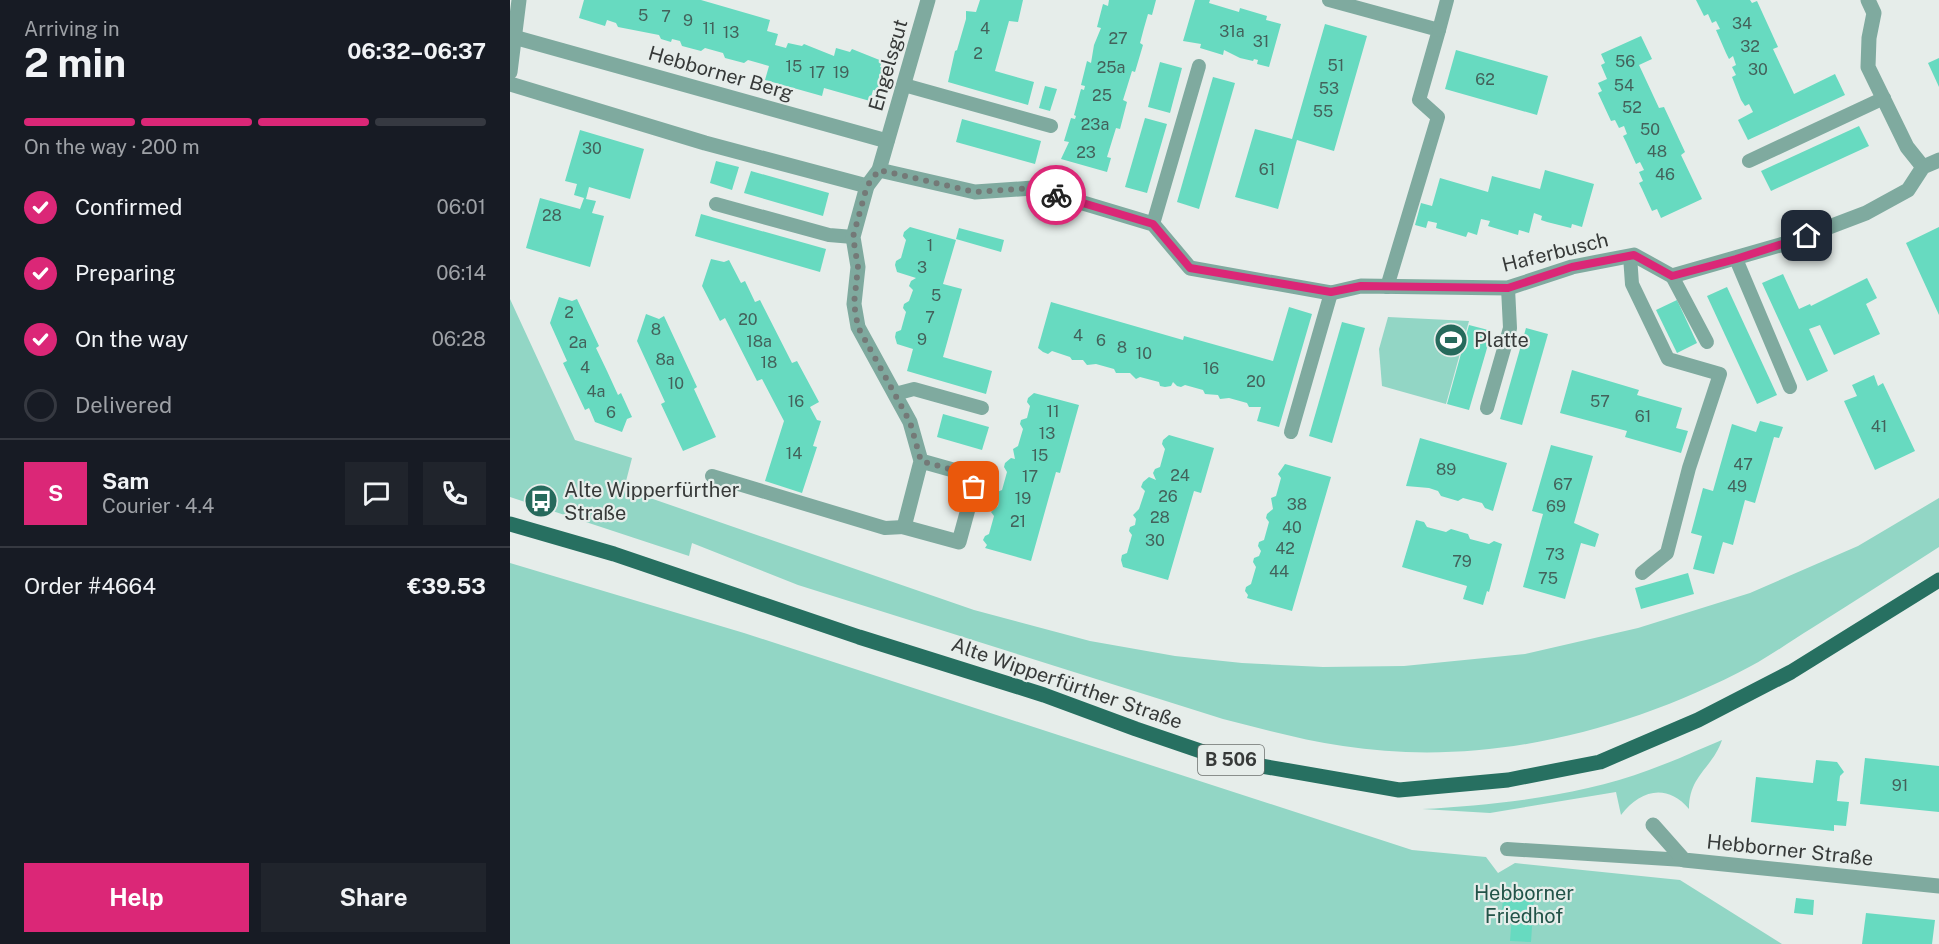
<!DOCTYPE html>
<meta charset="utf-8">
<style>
body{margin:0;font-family:"Public Sans",sans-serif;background:#20242c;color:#f1f3f6;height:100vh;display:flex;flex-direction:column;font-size:22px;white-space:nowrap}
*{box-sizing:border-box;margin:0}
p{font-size:20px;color:#9ea1a6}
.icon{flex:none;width:33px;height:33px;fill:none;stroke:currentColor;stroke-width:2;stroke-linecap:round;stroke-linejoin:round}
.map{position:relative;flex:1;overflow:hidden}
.side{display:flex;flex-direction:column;background:#171b24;width:510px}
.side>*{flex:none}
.pin{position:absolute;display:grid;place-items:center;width:51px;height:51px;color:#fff;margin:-26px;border-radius:12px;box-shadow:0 3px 9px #0006}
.courier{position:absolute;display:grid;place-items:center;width:60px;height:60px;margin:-30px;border:4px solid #db2777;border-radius:50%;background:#fff;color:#222;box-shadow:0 2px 8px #0007}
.summary em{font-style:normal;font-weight:700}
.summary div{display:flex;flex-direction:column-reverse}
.summary{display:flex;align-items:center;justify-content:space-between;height:102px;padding:0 24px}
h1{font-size:39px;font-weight:700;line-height:45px}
.bar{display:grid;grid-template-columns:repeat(4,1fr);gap:9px 6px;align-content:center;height:72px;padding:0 24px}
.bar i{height:8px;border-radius:4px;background:#363941}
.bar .active{background:#db2777}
.bar p{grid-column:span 4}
.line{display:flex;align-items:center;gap:15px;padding:0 24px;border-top:2px solid #363941}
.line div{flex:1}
.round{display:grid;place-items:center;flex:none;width:63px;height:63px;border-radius:0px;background:#20242c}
ol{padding:0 24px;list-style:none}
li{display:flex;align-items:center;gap:18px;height:66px}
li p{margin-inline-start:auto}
li .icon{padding:6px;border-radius:50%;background:#db2777;color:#fff;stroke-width:4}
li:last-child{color:#9ea1a6}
li i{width:33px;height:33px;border:3px solid #363941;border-radius:50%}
.primary-button{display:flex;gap:12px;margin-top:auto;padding:12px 24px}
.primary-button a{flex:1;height:69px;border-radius:0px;background:#db2777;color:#fff;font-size:24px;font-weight:700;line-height:69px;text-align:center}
.primary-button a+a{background:#20242c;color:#f1f3f6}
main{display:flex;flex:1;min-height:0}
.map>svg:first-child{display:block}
.green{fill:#92d6c5}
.building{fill:#67dac0}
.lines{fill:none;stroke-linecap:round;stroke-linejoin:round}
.lane{stroke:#7faa9f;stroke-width:14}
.street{stroke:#7faa9f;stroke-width:15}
.primary{stroke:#277061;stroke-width:15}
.done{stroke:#747977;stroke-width:6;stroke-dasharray:0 10.8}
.route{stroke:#db2777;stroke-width:8}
.labels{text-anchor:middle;stroke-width:4.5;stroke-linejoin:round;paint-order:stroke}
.number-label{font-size:16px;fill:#43625b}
.shield{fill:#e6edea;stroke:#6c706e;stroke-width:1.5}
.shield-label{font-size:18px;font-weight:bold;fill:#373a39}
.street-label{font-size:20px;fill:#373a39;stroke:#e6edea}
.poi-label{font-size:20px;fill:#373a39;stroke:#e6edea;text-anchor:start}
.park-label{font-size:20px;fill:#225348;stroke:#e6edea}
</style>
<main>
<section class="side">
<div class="summary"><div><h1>2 min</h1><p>Arriving in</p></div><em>06:32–06:37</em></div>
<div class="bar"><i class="active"></i><i class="active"></i><i class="active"></i><i></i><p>On the way · 200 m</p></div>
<ol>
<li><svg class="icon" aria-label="check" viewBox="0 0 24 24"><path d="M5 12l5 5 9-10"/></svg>Confirmed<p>06:01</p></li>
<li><svg class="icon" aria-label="check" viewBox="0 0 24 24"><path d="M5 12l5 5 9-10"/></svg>Preparing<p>06:14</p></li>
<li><svg class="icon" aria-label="check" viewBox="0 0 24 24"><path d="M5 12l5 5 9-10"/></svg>On the way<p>06:28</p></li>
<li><i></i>Delivered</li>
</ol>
<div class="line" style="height:108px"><b class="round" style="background:#db2777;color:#fff">S</b><div><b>Sam</b><p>Courier · 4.4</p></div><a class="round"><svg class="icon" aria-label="chat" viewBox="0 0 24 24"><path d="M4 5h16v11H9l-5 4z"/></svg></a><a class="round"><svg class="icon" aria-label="phone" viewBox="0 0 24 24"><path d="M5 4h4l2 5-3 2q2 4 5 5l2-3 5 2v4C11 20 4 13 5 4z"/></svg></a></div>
<div class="line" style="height:78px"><div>Order #4664</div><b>€39.53</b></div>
<div class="primary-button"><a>Help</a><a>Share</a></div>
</section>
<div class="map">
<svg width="1429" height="944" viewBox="0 0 1429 944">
<rect width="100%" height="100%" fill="#e6edea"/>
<g class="green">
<path d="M0 299 65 440 122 458 114 489 464 610 580 641 665 656 732 663 813 667 894 666 1015 654 1128 628 1240 593 1348 546 1429 498V547C1387 574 1345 601 1302 628 1282 640 1262 655 1241 666 1117 732 973 768 833 746 792 740 753 729 713 719L288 585 182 543 179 556 0 497Z"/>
<polygon points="878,317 959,321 936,404 872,386 869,349"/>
<polygon points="0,563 234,633 902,850 976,857 988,873 1005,863 1170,880 1272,944 0,944"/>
<path d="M1212 740C1202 769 1179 775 1179 809 1157 783 1130 790 1111 815L1106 792 980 813 912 809C986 805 1069 796 1139 770 1164 761 1188 750 1212 740Z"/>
</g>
<g class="building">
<polygon points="74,0 191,0 260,20 257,31 268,34 265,45 276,48 278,43 292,46 294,44 324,56 326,48 340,52 342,49 372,61 370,67 381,70 375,93 363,90 360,101 314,88 312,96 255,80 259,66 238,60 234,63 215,58 213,53 195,48 191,51 172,46 170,41 162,39 161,42 151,39 149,35 108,27 106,23 97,20 95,26 69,18"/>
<polygon points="470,0 513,0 508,22 499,21 485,71 524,82 518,105 438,82 445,51 447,50 456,19 456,11 466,12"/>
<polygon points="599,0 646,0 642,15 638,14 634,28 630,43 633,45 625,72 622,71 613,100 617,102 610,129 606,128 597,157 601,158 597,172 551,159 559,142 554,141 561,118 565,119 566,116 564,115 571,89 574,90 575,86 571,85 577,61 581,63 584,45 591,28 587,27 593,4 598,6"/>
<polygon points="685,0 700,0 699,3 729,12 730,8 757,16 756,20 771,24 759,67 747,64 748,60 744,59 743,61 730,58 714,50 713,55 690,48 691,44 673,41"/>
<polygon points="1186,0 1240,0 1242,3 1247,1 1268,47 1263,49 1284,94 1325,74 1335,95 1238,140 1228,120 1243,112 1239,104 1235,106 1231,100 1222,77 1226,75 1222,67 1226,65 1223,56 1219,59 1216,53 1206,30 1210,29 1206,21 1202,23 1198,14 1194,16"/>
<polygon points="815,24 857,36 824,151 787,140 768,209 725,197 745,129 782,139"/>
<polygon points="1131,36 1142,59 1129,65 1149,108 1154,107 1175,152 1171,155 1192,199 1151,218 1147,209 1142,211 1132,189 1129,183 1133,181 1129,172 1134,170 1130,162 1126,164 1116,142 1113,136 1117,134 1114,126 1109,128 1105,120 1101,121 1088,93 1092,91 1088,83 1097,79 1091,65 1095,63 1091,54"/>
<polygon points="946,50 1038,76 1027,115 935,89"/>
<polygon points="1429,58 1429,87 1418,63"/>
<polygon points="650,62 672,68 660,113 638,107"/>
<polygon points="703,77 725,83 689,209 667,202"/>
<polygon points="535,86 547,89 540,111 529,108"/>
<polygon points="635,118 657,124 637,193 615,187"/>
<polygon points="452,119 531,141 525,164 446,142"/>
<polygon points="1349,126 1359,146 1261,191 1251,171"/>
<polygon points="70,130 134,149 120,199 79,187 76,199 86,201 82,213 94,216 80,267 16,248 30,198 70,209 74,198 64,195 67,184 55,181"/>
<polygon points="206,161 229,167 222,190 200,183"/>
<polygon points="1035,170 1084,184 1072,227 1062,224 1061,228 1037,222 1031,220 1032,216 1024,213 1019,233 1009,230 1008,235 978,226 980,221 971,219 967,235 958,232 956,237 926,228 927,223 918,221 916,228 905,225 911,203 922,206 930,178 978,192 982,176 1030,189"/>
<polygon points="241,171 319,193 313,216 234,193"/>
<polygon points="191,214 316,249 310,272 185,236"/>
<polygon points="400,227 446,240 433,284 452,289 433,357 482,371 476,394 397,371 403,349 387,344 385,337 386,332 391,330 396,312 393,308 394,304 399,301 403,290 399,286 401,281 406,278 387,272 385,265 386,261 391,258 396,240 393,236 394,232"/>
<polygon points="1429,227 1429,315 1396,243"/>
<polygon points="449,228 494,240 491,252 446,239"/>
<polygon points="201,259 214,262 219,260 231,283 235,281 245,302 250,300 282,363 287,361 309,402 300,407 307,420 311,421 303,446 307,447 292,493 255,481 274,421 252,379 247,381 215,318 210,321 192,286"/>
<polygon points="1273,274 1289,309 1300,304 1301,306 1357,278 1367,298 1356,304 1370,334 1324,355 1310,325 1299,329 1318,371 1297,381 1252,283"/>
<polygon points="1217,287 1267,395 1247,404 1197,296"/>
<polygon points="49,297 62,301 67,299 89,346 86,348 97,371 108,395 111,393 122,417 117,419 112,432 85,422 79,408 75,410 53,363 57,361 40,323"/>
<polygon points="1167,300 1187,343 1167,353 1146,310"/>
<polygon points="541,302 673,340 674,336 763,361 779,307 802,314 769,427 747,421 751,407 739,407 737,403 719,398 710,399 708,395 695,394 693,390 675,385 671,387 667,386 663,382 661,386 655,387 650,386 649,382 630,377 626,379 620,373 606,373 604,369 586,364 577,365 573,360 562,360 560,357 542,351 538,354 533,352 528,348"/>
<polygon points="136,314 149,319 154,316 187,387 184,389 206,437 173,451 151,404 155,402 127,341"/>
<polygon points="832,322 855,328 822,443 799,436"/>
<polygon points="959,325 982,331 959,410 937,404"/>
<polygon points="1016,328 1038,334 1012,425 990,419"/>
<polygon points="1062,370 1129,390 1127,395 1172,408 1166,428 1178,431 1171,453 1115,437 1117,431 1050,413"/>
<polygon points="1364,375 1368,386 1373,383 1405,451 1365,470 1334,401 1347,396 1342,385"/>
<polygon points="524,393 569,405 550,473 546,472 521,561 475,548 477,545 473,540 475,536 479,534 484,516 481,512 488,506 489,500 486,496 487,492 492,490 497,472 494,467 495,463 501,458 505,459 503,449 508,446 513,429 510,424 511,420 517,418 520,406 517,402 518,398"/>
<polygon points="433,414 479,427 472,450 427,437"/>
<polygon points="1250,421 1273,427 1269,438 1264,437 1245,503 1235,500 1223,545 1213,542 1204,574 1183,569 1192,536 1181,533 1193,488 1203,491 1222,424 1246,432"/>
<polygon points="659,435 704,448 691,493 684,491 658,580 613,567 611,560 612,555 617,553 622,535 619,531 620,527 625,525 626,519 623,515 629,509 635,491 631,487 633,482 639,477 646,480 643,473 645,469 650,467 655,449 652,444 653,440"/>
<polygon points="910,438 997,463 983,511 975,508 972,503 953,498 948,501 931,496 928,491 919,488 896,486"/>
<polygon points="1041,445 1083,456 1064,523 1089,534 1085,547 1071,543 1055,599 1013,587 1033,514 1022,511"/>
<polygon points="775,464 821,477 782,611 737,598 738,595 735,591 736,587 741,584 746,567 743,562 744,558 749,556 751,551 748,546 749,542 754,540 759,522 756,518 757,514 763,509 761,498 766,496 771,478 768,474"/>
<polygon points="906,520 914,522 917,527 936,532 941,529 958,534 960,539 979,544 984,541 992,544 979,592 977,591 973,605 953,599 957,586 892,567"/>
<polygon points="1178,573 1184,594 1131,609 1125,588"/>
<polygon points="1355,758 1429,766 1429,812 1350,804"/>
<polygon points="1306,760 1327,762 1334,772 1330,776 1327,801 1339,802 1336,826 1324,825 1324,831 1241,822 1246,777 1303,783"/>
<polygon points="993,894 1024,896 1021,942 1000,941 1002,914 992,913"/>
<polygon points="1286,898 1304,900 1303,915 1284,913"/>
<polygon points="1356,913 1425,920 1422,944 1352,944"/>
</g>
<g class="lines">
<g class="lane">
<polyline points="819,0 929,30 909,100 928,117 877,287"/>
<polyline points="929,30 937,0"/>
<polyline points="394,85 541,126"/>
<polyline points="1239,161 1374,98"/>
<polyline points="206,204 319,235 343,237"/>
<polyline points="643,224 689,66"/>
<polyline points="1120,256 1122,284 1158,359 1210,374 1179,468 1157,553 1132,573"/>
<polyline points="1226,259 1280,387"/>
<polyline points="1162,276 1197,342"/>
<polyline points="385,394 404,389 472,408"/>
<polyline points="977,408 1000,328 998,288"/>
<polyline points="781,432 821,293"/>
<polyline points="202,476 375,528 394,527"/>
<polyline points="997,849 1174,860"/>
</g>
<g class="street">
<polyline points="1358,0 1364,13 1359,38 1358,67 1397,147 1413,167"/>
<polyline points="0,36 377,141"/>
<polyline points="0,72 9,0"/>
<polyline points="0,84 195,143 357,186"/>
<polyline points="369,170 465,192 523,188 643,224 680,268 821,293 851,286 998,288 1062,267 1124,255 1162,276 1277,243 1356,213 1398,190 1413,167 1429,160"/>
<polyline points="411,461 443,470 464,487 449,542 394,527 411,461 400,422 348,327 344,304 348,267 343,237 357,186 369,170 418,0"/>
<polyline points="1143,825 1174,860 1429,886"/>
</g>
<polyline class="primary" points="0,524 104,554 349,637 534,695 626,729 717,760 889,790 998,780 1090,762 1188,720 1281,672 1429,580"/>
</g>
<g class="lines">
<polyline class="done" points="464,487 443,470 411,461 400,422 348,327 344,304 348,267 343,237 357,186 369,170 465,192 523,188 546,195"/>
<polyline class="route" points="546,195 643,224 680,268 821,292 851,286 998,288 1062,267 1124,255 1162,276 1226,259 1297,236"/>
</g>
<defs>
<symbol id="stadium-disc" viewBox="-11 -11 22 22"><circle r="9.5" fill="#266a5c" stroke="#e6edea"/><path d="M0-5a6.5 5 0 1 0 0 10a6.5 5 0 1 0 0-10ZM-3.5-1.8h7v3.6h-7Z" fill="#fff"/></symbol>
<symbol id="bus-disc" viewBox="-11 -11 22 22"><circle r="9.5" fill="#266a5c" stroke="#e6edea"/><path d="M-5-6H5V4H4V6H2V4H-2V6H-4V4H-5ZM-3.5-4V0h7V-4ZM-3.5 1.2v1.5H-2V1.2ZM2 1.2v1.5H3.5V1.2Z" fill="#fff"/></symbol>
</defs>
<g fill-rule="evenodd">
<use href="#stadium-disc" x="922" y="321" width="38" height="38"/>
<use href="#bus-disc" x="12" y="482" width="38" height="38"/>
</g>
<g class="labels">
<g class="number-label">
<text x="133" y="21">5</text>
<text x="156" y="22">7</text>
<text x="178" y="26">9</text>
<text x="1232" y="29">34</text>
<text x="199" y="34">11</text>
<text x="475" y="34">4</text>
<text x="722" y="37">31a</text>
<text x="221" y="38">13</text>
<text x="608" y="44">27</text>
<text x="751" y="47">31</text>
<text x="1240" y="52">32</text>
<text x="468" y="59">2</text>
<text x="1115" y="67">56</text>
<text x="826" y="71">51</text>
<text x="284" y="72">15</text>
<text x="601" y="73">25a</text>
<text x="1248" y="75">30</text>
<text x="307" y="78">17</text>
<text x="331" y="78">19</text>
<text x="975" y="85">62</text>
<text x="1114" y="91">54</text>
<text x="819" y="94">53</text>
<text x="592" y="101">25</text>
<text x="1122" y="113">52</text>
<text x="813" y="117">55</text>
<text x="585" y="130">23a</text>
<text x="1140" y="135">50</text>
<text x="82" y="154">30</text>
<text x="1147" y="157">48</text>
<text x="576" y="158">23</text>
<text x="757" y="175">61</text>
<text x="1155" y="180">46</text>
<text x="42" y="221">28</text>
<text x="420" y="251">1</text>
<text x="412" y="273">3</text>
<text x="426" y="301">5</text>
<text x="59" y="318">2</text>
<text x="420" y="323">7</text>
<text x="238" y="325">20</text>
<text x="146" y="335">8</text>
<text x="568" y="341">4</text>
<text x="412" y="345">9</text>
<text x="591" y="346">6</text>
<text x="249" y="347">18a</text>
<text x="68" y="348">2a</text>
<text x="612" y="353">8</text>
<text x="634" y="359">10</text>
<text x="155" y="365">8a</text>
<text x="259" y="368">18</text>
<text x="75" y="373">4</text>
<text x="701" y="374">16</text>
<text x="746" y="387">20</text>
<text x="166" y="389">10</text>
<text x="86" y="397">4a</text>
<text x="286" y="407">16</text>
<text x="1090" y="407">57</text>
<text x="543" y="417">11</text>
<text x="101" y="418">6</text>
<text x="1133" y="422">61</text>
<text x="1369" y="432">41</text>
<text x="537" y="439">13</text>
<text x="284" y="459">14</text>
<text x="530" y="461">15</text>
<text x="1233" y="470">47</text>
<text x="936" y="475">89</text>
<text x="670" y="481">24</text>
<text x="520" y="482">17</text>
<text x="1053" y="490">67</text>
<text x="1227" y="492">49</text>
<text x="658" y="502">26</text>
<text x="513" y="504">19</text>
<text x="787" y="510">38</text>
<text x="1046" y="512">69</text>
<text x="650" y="523">28</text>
<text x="508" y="527">21</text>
<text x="782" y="533">40</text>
<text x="645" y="546">30</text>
<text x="775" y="554">42</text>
<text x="1045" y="560">73</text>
<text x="952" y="567">79</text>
<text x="769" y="577">44</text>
<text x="1038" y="584">75</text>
<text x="1390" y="791">91</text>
</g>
<rect class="shield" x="688" y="745" width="66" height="30" rx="4.5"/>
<g class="shield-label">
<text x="721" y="766">B 506</text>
</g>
<g class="street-label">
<text transform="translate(378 65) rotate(-74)" y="7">Engelsgut</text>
<text transform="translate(211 73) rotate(16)" y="7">Hebborner Berg</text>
<text transform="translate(1045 252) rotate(-14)" y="7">Haferbusch</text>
<text transform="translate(557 683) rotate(19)" y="7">Alte Wipperfürther Straße</text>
<text transform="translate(1280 850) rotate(6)" y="7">Hebborner Straße</text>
</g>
<g class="poi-label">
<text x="964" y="347">Platte</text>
<text x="54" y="497">Alte Wipperfürther<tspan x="54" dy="23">Straße</tspan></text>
</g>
<g class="park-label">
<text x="1014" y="900">Hebborner<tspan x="1014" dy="23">Friedhof</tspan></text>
</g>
</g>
</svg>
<div class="pin" style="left:464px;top:487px;background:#ea580c"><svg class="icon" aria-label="bag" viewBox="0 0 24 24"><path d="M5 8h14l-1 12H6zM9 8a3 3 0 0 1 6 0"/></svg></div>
<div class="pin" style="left:1297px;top:236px;background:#1f2937"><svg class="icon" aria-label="home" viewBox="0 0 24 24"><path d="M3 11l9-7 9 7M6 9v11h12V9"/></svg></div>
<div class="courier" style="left:546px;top:195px"><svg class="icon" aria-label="bike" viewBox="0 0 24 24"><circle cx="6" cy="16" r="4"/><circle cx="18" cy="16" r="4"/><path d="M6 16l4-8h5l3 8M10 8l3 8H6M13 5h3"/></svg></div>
</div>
</main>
